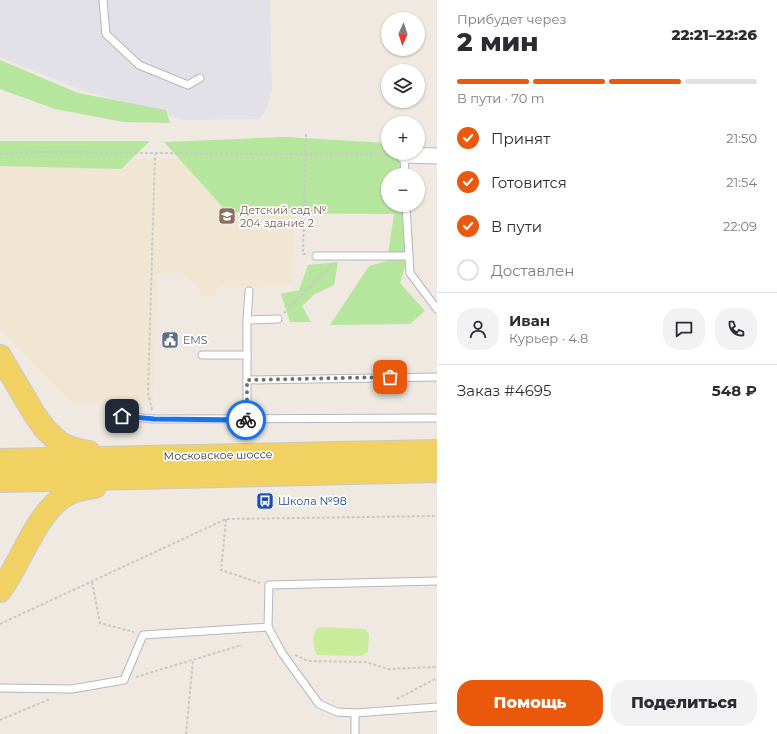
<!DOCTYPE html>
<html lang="ru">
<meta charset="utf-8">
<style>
body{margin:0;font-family:Montserrat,sans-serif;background:#f2f2f3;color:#2b2b33;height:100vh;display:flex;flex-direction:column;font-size:15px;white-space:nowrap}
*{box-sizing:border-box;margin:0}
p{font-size:13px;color:#7c7c81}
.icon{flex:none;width:22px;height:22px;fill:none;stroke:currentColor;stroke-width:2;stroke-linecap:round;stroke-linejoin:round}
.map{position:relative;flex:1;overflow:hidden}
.sheet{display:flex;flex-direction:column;background:#fff;width:340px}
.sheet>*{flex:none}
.needle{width:26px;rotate:183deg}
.controls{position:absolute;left:381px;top:12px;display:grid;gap:8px}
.controls a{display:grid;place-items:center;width:44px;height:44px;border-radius:50%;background:#fff;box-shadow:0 1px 3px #0004;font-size:20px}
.pin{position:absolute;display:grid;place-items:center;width:34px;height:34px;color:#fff;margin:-17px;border-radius:8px;box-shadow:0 2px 6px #0006}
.courier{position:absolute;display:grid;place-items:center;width:40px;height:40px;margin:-20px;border:3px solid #1a73e8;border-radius:50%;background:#fff;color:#222;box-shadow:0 1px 5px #0007}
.head em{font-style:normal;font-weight:800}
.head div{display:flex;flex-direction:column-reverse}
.head{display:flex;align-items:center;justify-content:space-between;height:68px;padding:0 20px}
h1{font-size:26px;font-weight:800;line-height:30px}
.bar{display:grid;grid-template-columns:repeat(4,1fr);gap:6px 4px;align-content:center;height:48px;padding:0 20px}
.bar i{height:5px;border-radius:3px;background:#e1e1e2}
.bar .active{background:#ea580c}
.bar p{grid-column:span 4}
.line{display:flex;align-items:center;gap:10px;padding:0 20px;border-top:1px solid #e1e1e2}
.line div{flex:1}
.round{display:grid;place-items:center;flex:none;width:42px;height:42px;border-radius:16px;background:#f2f2f3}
ol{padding:0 20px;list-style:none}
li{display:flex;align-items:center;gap:12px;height:44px}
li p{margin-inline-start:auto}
li .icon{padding:4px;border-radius:50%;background:#ea580c;color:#fff;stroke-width:4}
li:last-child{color:#7c7c81}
li i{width:22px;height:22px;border:2px solid #e1e1e2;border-radius:50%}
.primary-button{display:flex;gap:8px;margin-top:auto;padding:8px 20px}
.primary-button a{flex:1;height:46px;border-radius:16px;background:#ea580c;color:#fff;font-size:16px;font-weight:800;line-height:46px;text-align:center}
.primary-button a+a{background:#f2f2f3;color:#2b2b33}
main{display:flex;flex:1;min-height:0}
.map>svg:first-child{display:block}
.industrial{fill:#e3e1e8}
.education{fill:#f0e6d1}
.green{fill:#b6e59e}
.pitch{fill:#c9ec9a}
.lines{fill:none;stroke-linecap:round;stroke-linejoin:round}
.lane-casing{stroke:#b4b7c1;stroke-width:9}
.street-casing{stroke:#b4b7c1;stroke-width:17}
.primary-casing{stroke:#c9c9c9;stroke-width:24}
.path{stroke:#c9c9c9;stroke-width:2;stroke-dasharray:3 2;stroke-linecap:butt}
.lane{stroke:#fff;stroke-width:7}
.street{stroke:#fff;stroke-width:15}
.primary{stroke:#f2d163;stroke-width:22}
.done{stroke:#726f6d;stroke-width:4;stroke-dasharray:0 7.2}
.route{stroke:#1a73e8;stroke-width:5}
.labels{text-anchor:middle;stroke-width:3.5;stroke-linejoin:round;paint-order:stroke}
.education-label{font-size:11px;fill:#785e54;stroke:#fff;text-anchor:start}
.service-label{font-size:11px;fill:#4e5e75;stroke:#fff;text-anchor:start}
.street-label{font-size:11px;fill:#2e2e2e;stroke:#fff}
.transit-label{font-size:11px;fill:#164399;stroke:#fff;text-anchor:start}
</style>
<main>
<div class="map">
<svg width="437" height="734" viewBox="0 0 437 734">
<rect width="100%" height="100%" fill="#efe9e1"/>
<polygon class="industrial" points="0,0 270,0 272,89 266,110 259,119 185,120 87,92 0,57"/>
<polygon class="education" points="295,155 292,285 222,286 215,289 216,295 199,296 201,289 181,274 158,274 153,401 72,403 0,330 0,158 163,159"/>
<g class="green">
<polygon points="0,60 78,93 166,110 170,123 123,122 55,109 0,89"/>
<polygon points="285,137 388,143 388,153 404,153 407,175 388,175 388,205 409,205 413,240 400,283 425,311 410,324 330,325 369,266 387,261 394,214 228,213 164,142"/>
<polygon points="0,141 150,141 121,169 0,166"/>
<polygon points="338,262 334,285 315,294 302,306 311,322 290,322 281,294 299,290 308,265"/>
</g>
<path class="pitch" d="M320 627 365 629 369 634 368 652 361 656 317 655C313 650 313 637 315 631 316 628 318 628 320 627Z"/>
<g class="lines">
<defs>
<g id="lane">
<polyline points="103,0 106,34 139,65 188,85 200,78"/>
<polyline points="404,155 405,175"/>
<polyline points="406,205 410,273 437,309"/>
<polyline points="316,256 409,256"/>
<polyline points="247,320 249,291"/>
<polyline points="202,355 247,355"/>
<polyline points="247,380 437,377"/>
<polyline points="122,416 154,419 437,418"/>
<polyline points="247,419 247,320 278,319"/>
<polyline points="268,627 282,653 319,704 337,712 355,713 437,707"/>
<polyline points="0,688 72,689 124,680 143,635 268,627 269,585 437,581"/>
<polyline points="355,713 355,734"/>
</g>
<polyline id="street" points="404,155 437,156"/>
<g id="primary">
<polyline points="0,356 35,415 45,429 61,444 78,450 89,452"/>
<polyline points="0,460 437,451"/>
<polyline points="0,481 437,471"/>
<path d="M0 591C22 562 36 511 68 494 76 490 87 488 95 487"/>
</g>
</defs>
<use href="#lane" class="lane-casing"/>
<use href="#street" class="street-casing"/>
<use href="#primary" class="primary-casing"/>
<g class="path">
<polyline points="306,134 303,254 306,254"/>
<polyline points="0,154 38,152 391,155"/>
<polyline points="284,313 332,265"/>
<polyline points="152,410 148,393 155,154"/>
<polyline points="226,519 221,570 260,583"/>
<polyline points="92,582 100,623 134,632"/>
<polyline points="0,624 226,519 437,516"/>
<polyline points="295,655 308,661 366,662 388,669 437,667"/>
<polyline points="136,677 242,645"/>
<polyline points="397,699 437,678"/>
<polyline points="0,720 50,699"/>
<polyline points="186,734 193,660"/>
</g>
<use href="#lane" class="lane"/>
<use href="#street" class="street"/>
<use href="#primary" class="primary"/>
</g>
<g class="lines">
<polyline class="done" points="246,420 247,420 247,380 390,377"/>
<polyline class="route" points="122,416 154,419 246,420"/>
</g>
<defs>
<symbol id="school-square" viewBox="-11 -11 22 22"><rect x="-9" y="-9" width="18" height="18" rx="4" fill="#8d6e63" stroke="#fff"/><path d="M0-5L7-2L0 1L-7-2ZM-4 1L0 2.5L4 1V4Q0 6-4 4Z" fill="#fff"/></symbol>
<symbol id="civic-square" viewBox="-11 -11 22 22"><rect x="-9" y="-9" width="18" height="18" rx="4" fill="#5c6f8a" stroke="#fff"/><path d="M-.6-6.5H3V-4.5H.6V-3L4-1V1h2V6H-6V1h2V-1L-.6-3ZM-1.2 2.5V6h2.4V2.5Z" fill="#fff"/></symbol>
<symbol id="bus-square" viewBox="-11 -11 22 22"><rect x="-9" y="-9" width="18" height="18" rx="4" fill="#1a4fb4" stroke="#fff"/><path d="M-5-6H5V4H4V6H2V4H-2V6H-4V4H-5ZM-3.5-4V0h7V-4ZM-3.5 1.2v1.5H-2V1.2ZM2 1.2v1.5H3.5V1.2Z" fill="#fff"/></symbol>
</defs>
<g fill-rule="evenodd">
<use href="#school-square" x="217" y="206" width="20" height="20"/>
<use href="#civic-square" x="160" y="330" width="20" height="20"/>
<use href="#bus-square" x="255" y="491" width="20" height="20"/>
</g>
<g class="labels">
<g class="education-label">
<text x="240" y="214">Детский сад №<tspan x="240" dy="13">204 здание 2</tspan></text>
</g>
<g class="service-label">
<text x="183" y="344">EMS</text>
</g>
<g class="street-label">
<text transform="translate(218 455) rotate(-1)" y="4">Московское шоссе</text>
</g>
<g class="transit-label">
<text x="278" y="505">Школа №98</text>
</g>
</g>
</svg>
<div class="controls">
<a><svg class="needle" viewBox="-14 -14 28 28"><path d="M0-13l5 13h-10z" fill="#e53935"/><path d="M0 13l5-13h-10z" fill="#7c7c81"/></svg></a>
<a><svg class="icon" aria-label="layers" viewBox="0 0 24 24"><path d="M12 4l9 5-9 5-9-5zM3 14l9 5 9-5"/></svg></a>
<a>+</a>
<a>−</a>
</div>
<div class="pin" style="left:390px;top:377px;background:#ea580c"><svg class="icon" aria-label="bag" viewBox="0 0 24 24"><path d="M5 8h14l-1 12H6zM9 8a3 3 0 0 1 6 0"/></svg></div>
<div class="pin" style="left:122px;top:416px;background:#1f2937"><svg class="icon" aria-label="home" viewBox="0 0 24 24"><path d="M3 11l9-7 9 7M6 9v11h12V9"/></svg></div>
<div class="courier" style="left:246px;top:420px"><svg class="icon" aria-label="bike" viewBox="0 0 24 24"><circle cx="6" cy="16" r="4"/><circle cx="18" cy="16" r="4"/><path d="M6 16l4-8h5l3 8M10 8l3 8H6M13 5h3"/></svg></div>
</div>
<section class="sheet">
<div class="head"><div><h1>2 мин</h1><p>Прибудет через</p></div><em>22:21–22:26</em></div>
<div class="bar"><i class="active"></i><i class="active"></i><i class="active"></i><i></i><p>В пути · 70 m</p></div>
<ol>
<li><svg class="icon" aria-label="check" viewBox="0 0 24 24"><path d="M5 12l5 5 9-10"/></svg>Принят<p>21:50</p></li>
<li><svg class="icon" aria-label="check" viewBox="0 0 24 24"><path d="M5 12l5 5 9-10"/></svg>Готовится<p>21:54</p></li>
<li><svg class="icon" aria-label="check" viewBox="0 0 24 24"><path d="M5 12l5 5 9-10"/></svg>В пути<p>22:09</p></li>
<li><i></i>Доставлен</li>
</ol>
<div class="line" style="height:72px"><a class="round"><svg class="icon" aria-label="person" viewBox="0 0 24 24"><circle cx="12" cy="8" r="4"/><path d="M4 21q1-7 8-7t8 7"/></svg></a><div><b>Иван</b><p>Курьер · 4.8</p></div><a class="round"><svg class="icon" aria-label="chat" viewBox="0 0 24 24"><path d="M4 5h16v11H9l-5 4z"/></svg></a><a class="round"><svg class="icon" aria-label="phone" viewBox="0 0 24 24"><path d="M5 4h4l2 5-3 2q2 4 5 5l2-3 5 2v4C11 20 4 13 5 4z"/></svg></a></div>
<div class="line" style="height:52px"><div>Заказ #4695</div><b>548 ₽</b></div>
<div class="primary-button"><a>Помощь</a><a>Поделиться</a></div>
</section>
</main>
